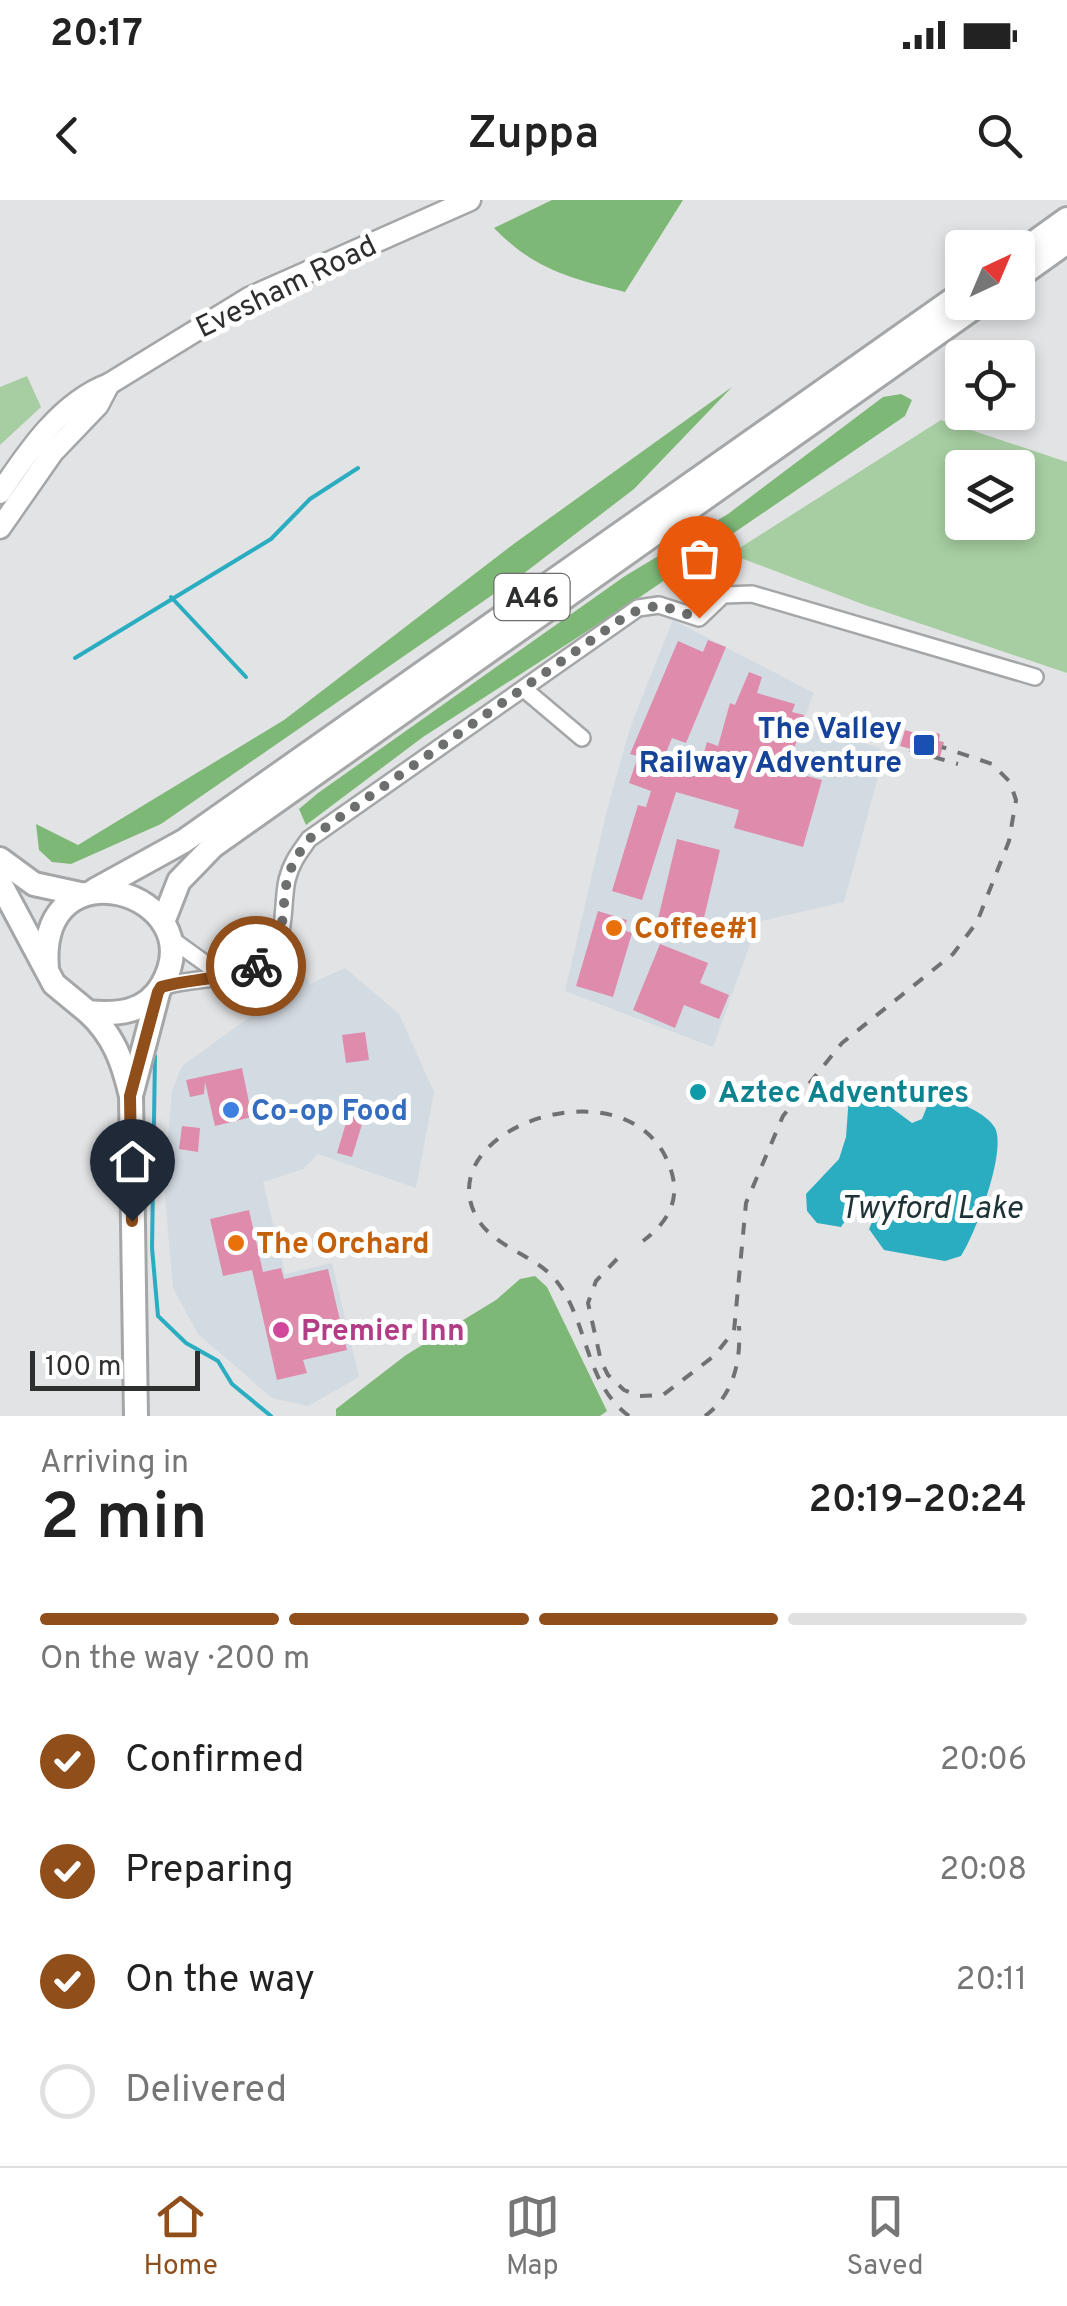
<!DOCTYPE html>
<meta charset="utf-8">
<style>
body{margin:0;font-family:Overpass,sans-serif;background:#f2f2f2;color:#222;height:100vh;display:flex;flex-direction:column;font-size:38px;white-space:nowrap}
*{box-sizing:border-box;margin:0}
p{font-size:32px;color:#767676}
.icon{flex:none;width:55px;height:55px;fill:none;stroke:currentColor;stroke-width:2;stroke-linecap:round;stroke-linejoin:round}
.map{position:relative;height:1216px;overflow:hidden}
.side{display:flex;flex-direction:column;background:#fff;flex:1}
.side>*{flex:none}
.needle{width:65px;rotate:44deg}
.buttons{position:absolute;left:945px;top:30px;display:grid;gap:20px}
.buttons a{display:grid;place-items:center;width:90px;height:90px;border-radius:10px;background:#fff;box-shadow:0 5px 15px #0003;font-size:50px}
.scale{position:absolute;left:30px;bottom:25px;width:170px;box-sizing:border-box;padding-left:10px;border:5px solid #2e2f2f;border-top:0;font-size:28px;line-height:35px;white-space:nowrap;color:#2e2f2f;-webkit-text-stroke:8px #fff;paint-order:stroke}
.pin{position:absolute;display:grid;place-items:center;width:85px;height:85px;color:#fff;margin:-102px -42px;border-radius:50% 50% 50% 0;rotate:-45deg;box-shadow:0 0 10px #0007}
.pin .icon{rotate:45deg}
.courier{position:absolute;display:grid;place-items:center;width:100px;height:100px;margin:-50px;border:8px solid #8f4e1a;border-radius:50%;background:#fff;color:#222;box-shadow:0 2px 12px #0007}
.overview em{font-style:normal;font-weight:600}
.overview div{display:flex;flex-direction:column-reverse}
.overview{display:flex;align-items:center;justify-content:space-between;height:170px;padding:0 40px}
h1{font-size:65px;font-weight:600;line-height:75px}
.bar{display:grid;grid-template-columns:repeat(4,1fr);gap:15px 10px;align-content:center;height:120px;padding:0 40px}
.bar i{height:12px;border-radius:8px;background:#e0e0e0}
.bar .on{background:#8f4e1a}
.bar p{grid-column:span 4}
ol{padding:0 40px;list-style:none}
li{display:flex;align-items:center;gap:30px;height:110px}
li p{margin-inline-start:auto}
li .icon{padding:10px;border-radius:50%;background:#8f4e1a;color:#fff;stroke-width:4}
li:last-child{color:#767676}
li i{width:55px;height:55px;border:5px solid #e0e0e0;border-radius:50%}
.status{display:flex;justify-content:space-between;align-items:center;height:70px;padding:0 50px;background:#fff;direction:ltr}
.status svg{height:28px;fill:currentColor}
header{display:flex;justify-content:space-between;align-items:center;height:130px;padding:0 40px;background:#fff;font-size:45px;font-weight:600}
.menu{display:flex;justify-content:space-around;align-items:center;height:140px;border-top:2px solid #e0e0e0;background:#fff;font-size:28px;color:#767676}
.menu a{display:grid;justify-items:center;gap:5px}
.menu .on{color:#8f4e1a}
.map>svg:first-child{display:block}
.built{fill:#d3dbe2}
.green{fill:#a7cea2;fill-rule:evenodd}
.forest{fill:#7eb877}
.water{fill:#2badc1}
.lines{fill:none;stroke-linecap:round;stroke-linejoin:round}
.stream{stroke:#2badc1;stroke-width:4}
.building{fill:#df8bac}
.minor-casing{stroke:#a5a6a7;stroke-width:20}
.major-casing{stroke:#a5a6a7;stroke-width:25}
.highway-casing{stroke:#a5a6a7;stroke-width:28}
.minor{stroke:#fff;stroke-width:15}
.major{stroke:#fff;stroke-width:20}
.highway{stroke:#fff;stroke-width:22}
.rail{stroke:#707172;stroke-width:4;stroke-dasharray:12 12;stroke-linecap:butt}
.done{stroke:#6d6e6e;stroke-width:10;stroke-dasharray:0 18}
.route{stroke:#8f4e1a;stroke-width:12}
.transit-dot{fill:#1a4fb4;stroke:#fff;stroke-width:4}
.food-dot{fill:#e8710a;stroke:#fff;stroke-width:4}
.culture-dot{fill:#0f9aa8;stroke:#fff;stroke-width:4}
.shop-dot{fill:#3f7fe0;stroke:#fff;stroke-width:4}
.hotel-dot{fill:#d1479c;stroke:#fff;stroke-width:4}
.labels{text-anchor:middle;stroke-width:10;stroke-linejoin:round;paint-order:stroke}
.shield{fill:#fff;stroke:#6d6d6d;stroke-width:2.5}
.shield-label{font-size:28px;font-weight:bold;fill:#2e2f2f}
.street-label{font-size:30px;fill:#2e2f2f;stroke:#fff}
.transit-label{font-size:30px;font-weight:bold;fill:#164399;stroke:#fff;text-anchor:end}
.food-label{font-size:30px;font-weight:bold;fill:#c56008;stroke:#fff;text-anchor:start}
.culture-label{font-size:30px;font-weight:bold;fill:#0d838f;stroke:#fff;text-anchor:start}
.shop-label{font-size:30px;font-weight:bold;fill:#366cbe;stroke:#fff;text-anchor:start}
.hotel-label{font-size:30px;font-weight:bold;fill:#b23c85;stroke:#fff;text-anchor:start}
.water-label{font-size:32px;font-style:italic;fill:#1e3337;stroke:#fff}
</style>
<div class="status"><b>20:17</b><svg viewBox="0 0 49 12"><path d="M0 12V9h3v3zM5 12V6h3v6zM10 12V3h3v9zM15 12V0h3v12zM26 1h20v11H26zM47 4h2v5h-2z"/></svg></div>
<header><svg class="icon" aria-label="back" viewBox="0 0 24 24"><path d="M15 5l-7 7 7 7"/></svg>Zuppa<svg class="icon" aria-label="search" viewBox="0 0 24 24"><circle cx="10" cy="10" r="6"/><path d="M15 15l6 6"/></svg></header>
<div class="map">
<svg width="1067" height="1216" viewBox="0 0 1067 1216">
<rect width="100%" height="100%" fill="#e2e3e4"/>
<g class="built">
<polygon points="673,420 814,493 802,524 880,548 883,559 844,702 758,722 713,847 565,791 607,610 630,528"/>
<polygon points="296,761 310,784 345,768 399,814 434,892 416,988 318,954 303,969 263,982 285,1074 332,1063 359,1177 308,1206 272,1198 198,1134 173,1088 164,984 172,890 182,866 250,817 266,797 263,779"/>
</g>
<g class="green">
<polygon points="27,176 41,207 0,245 0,187"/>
<path d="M941 220 1067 262V473L865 405 730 354ZM962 268H1018V322H962Z"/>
</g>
<g class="forest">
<path d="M552 0H683L625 92C570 78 535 70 494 28Z"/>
<polygon points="732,187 634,289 527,371 161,624 71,664 52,662 39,650 36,624 78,645 284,520 515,343"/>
<polygon points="901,194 912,200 905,216 640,397 423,537 306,625 299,609 318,593 625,376 728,314 883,197"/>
<polygon points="535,1076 547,1087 607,1211 600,1216 336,1216 336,1209 406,1155 496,1100 520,1079"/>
</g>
<path class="water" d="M859 891 873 894 912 923 922 919 930 899 941 895C957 902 987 913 995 928 1007 951 975 1035 961 1056L945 1061 884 1050 869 1029 882 1000C856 998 855 1007 841 1027L817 1023 807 1011 806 994 839 959 846 937 849 896Z"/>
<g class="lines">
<g class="stream">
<polyline points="171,397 246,477"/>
<polyline points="75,458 271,339 310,299 358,268"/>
<polyline points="155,856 152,1048 158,1116 186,1143 218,1161 232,1184 271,1216"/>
</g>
</g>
<g class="building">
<polygon points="708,440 726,447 686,543 672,538 661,565 697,577 707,542 718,546 730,503 735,505 749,472 762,477 757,493 795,504 792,512 804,515 788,571 822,580 803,647 734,628 739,610 676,592 642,700 612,691 638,605 646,607 651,591 629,583 638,556 630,554 678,441 703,452"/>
<polygon points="905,530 929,537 930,531 940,534 939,541 944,542 940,557 900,546"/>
<polygon points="677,639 720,650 699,739 667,731 658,719"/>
<polygon points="598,711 627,720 623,730 632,733 613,797 576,786"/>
<polygon points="660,744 708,763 700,783 729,795 719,819 684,805 675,828 633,810"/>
<polygon points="365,832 369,860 346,863 342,835"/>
<polygon points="242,868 252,917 215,926 205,882 204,894 190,897 186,880"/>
<polygon points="352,903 367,908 352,957 337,953"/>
<polygon points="182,926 200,928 198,952 179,949"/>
<polygon points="249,1010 263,1072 281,1068 284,1079 328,1069 347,1150 303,1160 307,1173 277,1180 252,1070 223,1076 210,1019"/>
</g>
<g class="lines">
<defs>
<g id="minor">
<polyline points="524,489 582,538"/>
<polyline points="170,738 220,774"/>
<path d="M161 787C189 778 228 780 252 769 291 751 280 712 287 680 291 663 299 653 309 639L638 408 659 405 699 418 723 395 752 394 1035 477"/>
</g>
<g id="major">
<path d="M0 293C28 251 61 202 109 184L249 98 470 0"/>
<polyline points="0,328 53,252 98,205 109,184"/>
</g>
<g id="highway">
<polyline points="1018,54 1067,19"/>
<polyline points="1018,77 1067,42"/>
<polyline points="0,659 34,684 80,694"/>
<path d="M0 683 54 784 88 812C117 815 146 813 162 785 215 693 36 639 47 769"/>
<polyline points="95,690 184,641 962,93"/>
<polyline points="163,722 179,681 213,646 982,102"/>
<path d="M88 812C114 836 123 862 131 896L136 1216"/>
<polyline points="132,892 158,793"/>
</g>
</defs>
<use href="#minor" class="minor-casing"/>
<use href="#major" class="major-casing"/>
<use href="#highway" class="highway-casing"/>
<use href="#minor" class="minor"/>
<use href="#major" class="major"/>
<use href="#highway" class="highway"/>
<g class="rail">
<polyline points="910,550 958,564"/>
<polyline points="617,1059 596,1081 588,1103 601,1161 608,1175 624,1190 639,1196 663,1195 714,1156 734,1131 746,1003 783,916 842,843 953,754 977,722 1009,641 1016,600 1010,582 992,564 942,547"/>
<path d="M629 1216C583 1182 589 1119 554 1078 531 1053 495 1048 477 1018 426 927 635 857 671 970 681 1001 667 1023 643 1041"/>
<path d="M705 1216C734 1195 741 1161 739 1126"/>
</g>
</g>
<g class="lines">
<path class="done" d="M256 766C289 742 280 715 287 681 291 664 299 653 309 639L630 413 659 405 699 418"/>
<path class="route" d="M132 1021 130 896 158 792 161 787C191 778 229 780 256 766"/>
</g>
<rect class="transit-dot" x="912" y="533" width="24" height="24" rx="5"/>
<g class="food-dot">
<circle cx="614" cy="728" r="10"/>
<circle cx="236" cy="1043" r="10"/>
</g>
<circle class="culture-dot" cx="698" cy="892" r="10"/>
<circle class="shop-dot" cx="231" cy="910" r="10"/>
<circle class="hotel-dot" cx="281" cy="1130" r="10"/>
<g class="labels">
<rect class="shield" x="494.5" y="374" width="75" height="46" rx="8"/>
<g class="shield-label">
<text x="532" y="407">A46</text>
</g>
<g class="street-label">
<text transform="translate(286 86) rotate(-26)" y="10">Evesham Road</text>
</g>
<g class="transit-label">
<text x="902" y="538">The Valley<tspan x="902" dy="34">Railway Adventure</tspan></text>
</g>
<g class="food-label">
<text x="634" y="738">Coffee#1</text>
<text x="256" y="1053">The Orchard</text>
</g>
<g class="culture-label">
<text x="718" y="902">Aztec Adventures</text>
</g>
<g class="shop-label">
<text x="251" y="920">Co-op Food</text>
</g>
<g class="hotel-label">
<text x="301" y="1140">Premier Inn</text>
</g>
<g class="water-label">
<text x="931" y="1018">Twyford Lake</text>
</g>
</g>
</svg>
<div class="buttons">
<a><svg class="needle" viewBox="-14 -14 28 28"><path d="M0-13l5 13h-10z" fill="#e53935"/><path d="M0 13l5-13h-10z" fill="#767676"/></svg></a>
<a><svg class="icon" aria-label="locate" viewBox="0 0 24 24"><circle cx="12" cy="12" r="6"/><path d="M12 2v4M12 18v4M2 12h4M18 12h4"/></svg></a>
<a><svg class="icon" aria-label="layers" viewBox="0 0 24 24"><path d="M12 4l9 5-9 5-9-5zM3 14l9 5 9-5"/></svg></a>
</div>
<div class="scale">100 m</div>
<div class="pin" style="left:699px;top:418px;background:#ea580c"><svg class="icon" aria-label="bag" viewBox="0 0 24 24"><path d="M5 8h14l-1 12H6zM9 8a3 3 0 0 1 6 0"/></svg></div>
<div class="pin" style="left:132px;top:1021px;background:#1f2937"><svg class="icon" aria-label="home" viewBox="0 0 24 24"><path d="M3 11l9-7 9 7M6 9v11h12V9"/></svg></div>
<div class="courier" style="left:256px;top:766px"><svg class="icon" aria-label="bike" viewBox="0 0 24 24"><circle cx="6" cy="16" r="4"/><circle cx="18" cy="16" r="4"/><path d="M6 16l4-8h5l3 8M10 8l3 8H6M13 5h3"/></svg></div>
</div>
<section class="side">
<div class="overview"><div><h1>2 min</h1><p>Arriving in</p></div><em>20:19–20:24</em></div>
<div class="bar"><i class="on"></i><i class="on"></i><i class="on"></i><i></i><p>On the way · 200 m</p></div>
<ol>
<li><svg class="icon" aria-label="check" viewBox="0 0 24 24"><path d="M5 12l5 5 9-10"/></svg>Confirmed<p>20:06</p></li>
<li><svg class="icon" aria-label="check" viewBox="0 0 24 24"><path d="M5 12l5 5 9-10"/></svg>Preparing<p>20:08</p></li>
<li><svg class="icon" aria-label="check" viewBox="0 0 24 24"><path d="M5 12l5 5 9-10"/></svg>On the way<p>20:11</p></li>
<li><i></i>Delivered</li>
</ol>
</section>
<nav class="menu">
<a class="on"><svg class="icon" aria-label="home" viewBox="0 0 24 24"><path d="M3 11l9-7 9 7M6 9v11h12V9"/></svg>Home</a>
<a><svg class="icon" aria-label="map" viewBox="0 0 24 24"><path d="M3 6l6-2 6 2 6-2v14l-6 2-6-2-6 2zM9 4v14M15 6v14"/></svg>Map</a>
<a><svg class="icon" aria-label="saved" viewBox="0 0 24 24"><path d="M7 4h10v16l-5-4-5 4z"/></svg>Saved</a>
</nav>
